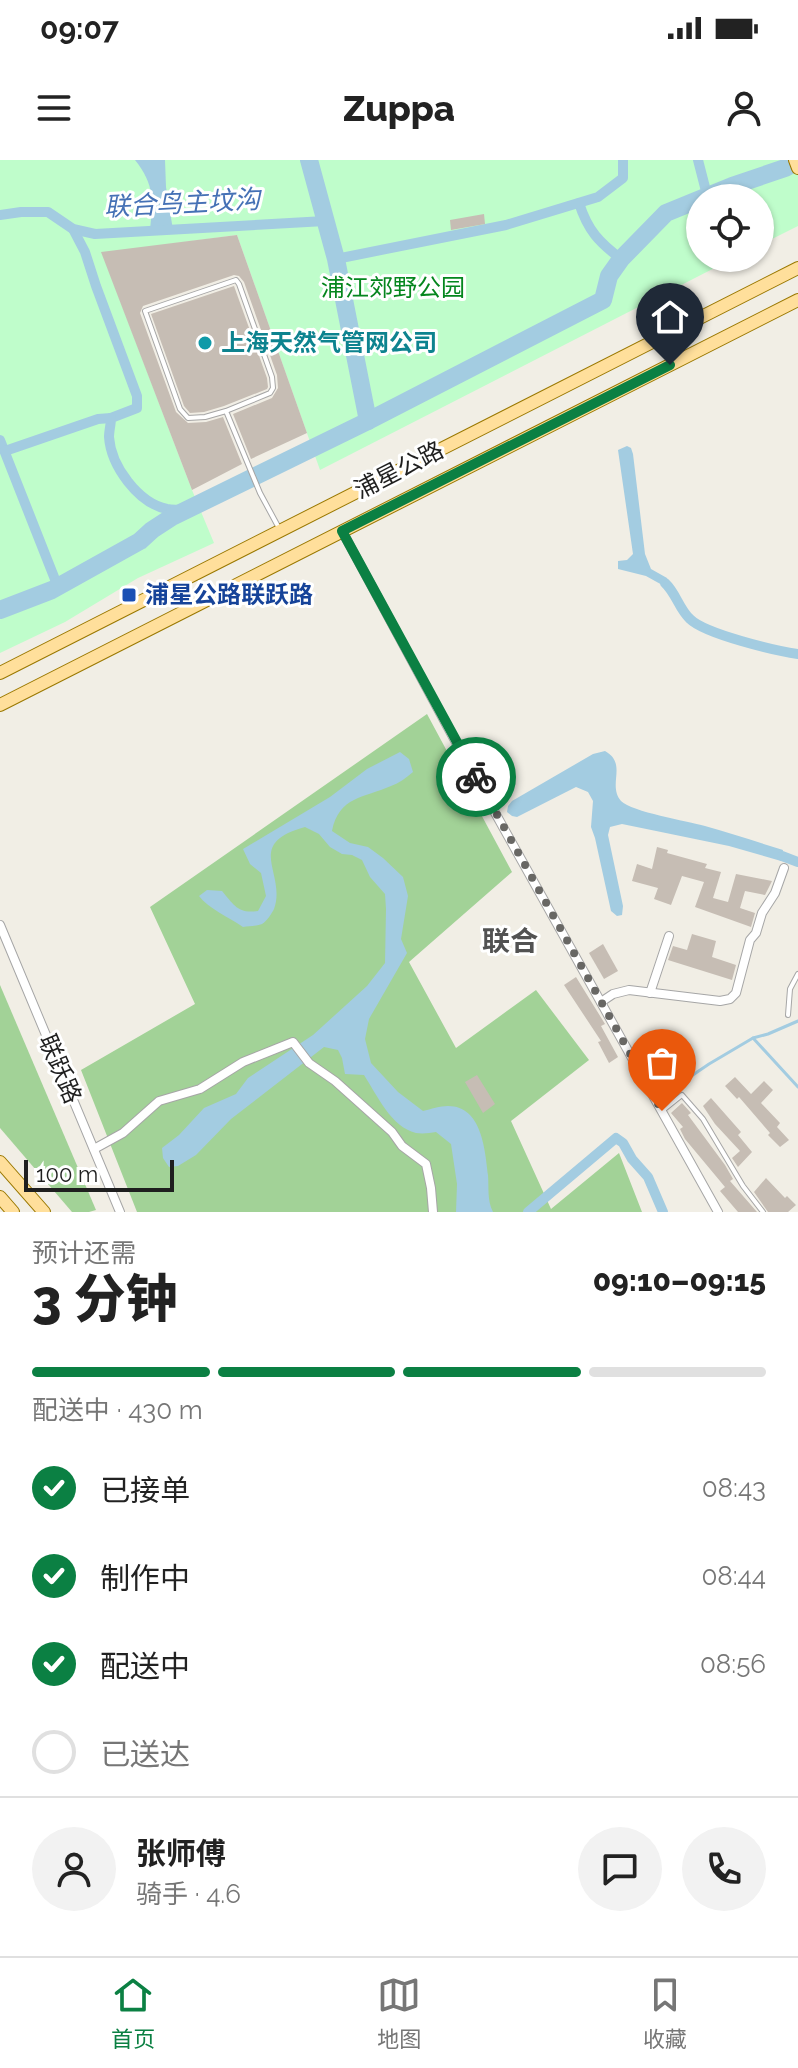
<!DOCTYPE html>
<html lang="zh">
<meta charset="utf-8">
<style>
body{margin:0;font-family:Raleway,"Noto Sans SC",sans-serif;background:#f2f2f2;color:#222;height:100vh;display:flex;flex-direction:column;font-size:30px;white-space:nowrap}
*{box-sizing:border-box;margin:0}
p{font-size:26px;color:#767676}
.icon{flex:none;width:44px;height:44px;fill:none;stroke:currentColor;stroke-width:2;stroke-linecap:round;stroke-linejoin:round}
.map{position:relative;height:1052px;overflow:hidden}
.drawer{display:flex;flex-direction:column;background:#fff;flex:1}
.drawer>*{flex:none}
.tools{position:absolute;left:686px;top:24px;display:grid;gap:16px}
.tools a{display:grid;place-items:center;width:88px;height:88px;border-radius:50%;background:#fff;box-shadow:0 2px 6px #0004;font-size:40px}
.scale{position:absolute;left:24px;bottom:20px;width:150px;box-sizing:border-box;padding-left:8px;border:4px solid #1f1f1f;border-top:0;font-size:22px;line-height:28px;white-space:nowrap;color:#1f1f1f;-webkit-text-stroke:6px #fff;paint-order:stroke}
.pin{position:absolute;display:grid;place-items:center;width:68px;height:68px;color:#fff;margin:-82px -34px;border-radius:50% 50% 50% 0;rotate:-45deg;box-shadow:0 0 8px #0007}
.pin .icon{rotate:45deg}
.courier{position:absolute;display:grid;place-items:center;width:80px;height:80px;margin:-40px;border:6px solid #0b8043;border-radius:50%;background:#fff;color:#222;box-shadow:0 2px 10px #0007}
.summary em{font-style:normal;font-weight:800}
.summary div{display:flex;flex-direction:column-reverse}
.summary{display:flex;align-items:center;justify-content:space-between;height:136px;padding:0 32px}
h1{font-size:52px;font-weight:800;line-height:60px}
.bar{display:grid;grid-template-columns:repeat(4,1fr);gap:12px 8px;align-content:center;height:96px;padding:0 32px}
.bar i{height:10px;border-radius:6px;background:#e0e0e0}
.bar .on{background:#0b8043}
.bar p{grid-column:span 4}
.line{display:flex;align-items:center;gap:20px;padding:0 32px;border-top:2px solid #e0e0e0}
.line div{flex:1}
.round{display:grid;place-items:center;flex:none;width:84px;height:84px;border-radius:42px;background:#f2f2f2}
ol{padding:0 32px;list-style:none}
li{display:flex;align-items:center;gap:24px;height:88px}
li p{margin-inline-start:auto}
li .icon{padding:8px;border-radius:50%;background:#0b8043;color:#fff;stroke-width:4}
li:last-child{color:#767676}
li i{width:44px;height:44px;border:4px solid #e0e0e0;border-radius:50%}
.status{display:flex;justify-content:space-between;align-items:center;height:56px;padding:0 40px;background:#fff;direction:ltr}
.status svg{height:22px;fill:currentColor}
header{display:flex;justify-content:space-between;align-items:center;height:104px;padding:0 32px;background:#fff;font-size:36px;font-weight:800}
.menu{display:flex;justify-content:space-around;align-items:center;height:112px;border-top:2px solid #e0e0e0;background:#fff;font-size:22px;color:#767676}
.menu a{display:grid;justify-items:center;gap:4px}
.menu .on{color:#0b8043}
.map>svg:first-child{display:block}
.forest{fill:#a2d297}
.park{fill:#bffdcb}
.water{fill:#a3cce1}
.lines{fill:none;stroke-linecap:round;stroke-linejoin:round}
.stream{stroke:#a3cce1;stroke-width:3}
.canal{stroke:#a3cce1;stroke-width:10}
.river{stroke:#a3cce1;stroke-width:18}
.building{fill:#c6bdb4}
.lane-casing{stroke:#a6a6a6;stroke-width:6}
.street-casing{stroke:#a6a6a6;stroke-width:10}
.primary-casing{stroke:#9a7800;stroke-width:14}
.lane{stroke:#fff;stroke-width:4}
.street{stroke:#fff;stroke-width:8}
.primary{stroke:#ffdf9b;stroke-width:12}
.done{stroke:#686764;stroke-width:8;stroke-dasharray:0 14.4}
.route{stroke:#0b8043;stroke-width:10}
.culture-dot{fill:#0f9aa8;stroke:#fff;stroke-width:3}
.transit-dot{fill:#1a4fb4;stroke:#fff;stroke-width:3}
.labels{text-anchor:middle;stroke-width:6;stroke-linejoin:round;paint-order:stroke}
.park-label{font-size:24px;fill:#05861e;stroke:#fff}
.culture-label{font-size:24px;font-weight:bold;fill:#0d838f;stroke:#fff;text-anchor:start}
.street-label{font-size:24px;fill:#1f1f1f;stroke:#fff}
.transit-label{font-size:24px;font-weight:bold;fill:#164399;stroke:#fff;text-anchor:start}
.water-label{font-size:26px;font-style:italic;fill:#4571b5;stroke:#fff}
.quarter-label{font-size:28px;font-weight:bold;fill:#525252;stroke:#fff}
</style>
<div class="status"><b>09:07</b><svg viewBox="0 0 49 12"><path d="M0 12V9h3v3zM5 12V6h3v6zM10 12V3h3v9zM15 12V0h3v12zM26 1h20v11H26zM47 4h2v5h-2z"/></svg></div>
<header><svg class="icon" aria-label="menu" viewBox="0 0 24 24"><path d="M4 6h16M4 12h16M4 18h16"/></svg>Zuppa<svg class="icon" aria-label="person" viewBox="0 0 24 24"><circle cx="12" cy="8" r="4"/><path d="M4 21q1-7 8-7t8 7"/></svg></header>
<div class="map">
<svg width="798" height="1052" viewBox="0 0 798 1052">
<rect width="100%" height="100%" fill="#f1eee5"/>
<g class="forest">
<polygon points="427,554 512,712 409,802 456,888 536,830 589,900 511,961 551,1049 619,993 642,1052 137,1052 81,910 195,844 150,747"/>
<polygon points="0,825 96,1050 89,1052 72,1052 0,968"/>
</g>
<polygon class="park" points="0,0 798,0 798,66 760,85 760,38 700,38 700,98 734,98 320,310 237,75 102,93 192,330 214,383 138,418 65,462 0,493"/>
<g class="water">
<path d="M135 0H165L166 27 173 70 150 71C153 41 155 25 135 0Z"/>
<polygon points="627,286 631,288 633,294 645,394 651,409 667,418 664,426 646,416 618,409 618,401 627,400 633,394 618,290"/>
<path d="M605 591C628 604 607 625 621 641 632 652 687 661 705 666 731 673 757 682 783 690L781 701 729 686 661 672 622 664 610 667 608 675 623 746 622 755 617 756 611 751 595 678 591 667 593 641 588 632 576 627 517 657 512 656 507 652 508 646 512 641 593 594Z"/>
<path d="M400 592 409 599 413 612C406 618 399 623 391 626 364 638 339 636 332 671L350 683 368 687 383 698 403 717 408 736 401 779 407 793 369 859 365 879 371 903 398 932 423 951C431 949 440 946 448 946 482 946 485 990 488 1015 489 1028 487 1040 493 1052H456L457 1024 451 984 436 972C430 973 423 974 416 973 391 967 377 935 364 915L345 914 342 898 338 890 324 887 231 959 196 995 178 1006 169 1007 163 998 162 988 179 975 204 948 236 934 248 918 313 875 367 826 385 803 386 749 385 734 370 717 362 700 352 695 342 694 330 687 319 674 305 667C243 684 287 713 274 749 272 753 267 761 262 764 258 766 249 766 243 767 230 758 208 748 199 736L207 730 222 731C234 745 238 754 258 751L266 736 261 713 250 704 243 689 330 637 367 609Z"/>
</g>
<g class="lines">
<g class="stream">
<polyline points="753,878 798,927"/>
<polyline points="659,938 709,904 753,878 768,874 798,861"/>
</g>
<g class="canal">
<polyline points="698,0 707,35"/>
<path d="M579 43C588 71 599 82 621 99"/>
<polyline points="0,55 21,52 48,52 73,69 95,74 325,61"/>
<path d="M73 69 85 92 96 126 137 236V248L111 258C111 264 109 271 109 277 111 306 138 343 167 349 173 350 180 350 187 350"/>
<polyline points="336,99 506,65 598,37 623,18 623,0"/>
<polyline points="0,280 58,427"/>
<polyline points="5,291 98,259 111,258"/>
<path d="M665 423C676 433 679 449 690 459 705 474 776 491 798 494"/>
<polyline points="782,696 798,702"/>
<polyline points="528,1052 616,978 623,983 632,999 648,1017 663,1052"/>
</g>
<g class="river">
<polyline points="309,0 336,99 368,261"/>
<polyline points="0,450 52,430 140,381 152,370 172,357 368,261 603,140 609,116 621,99 666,53 732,26 785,8 798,1"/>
</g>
</g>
<g class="building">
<polygon points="484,54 485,64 451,70 450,60"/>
<polygon points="237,75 307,273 251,299 233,254 272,238 278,228 277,215 244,122 239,116 234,115 143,146 140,153 176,252 188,263 206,262 223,257 242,304 192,330 101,92"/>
<polygon points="234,126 267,218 268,227 267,229 224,246 204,252 190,253 184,246 151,154"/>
<polygon points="657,687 668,690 667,693 707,704 705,708 721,712 713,738 728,742 736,714 772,721 765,735 745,731 740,748 755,753 751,767 695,747 704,722 682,716 671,745 654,739 658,728 632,721 637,704 652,709"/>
<polygon points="692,774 716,781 712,797 736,805 732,820 668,800 673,786 687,790"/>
<polygon points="603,784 618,811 604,819 589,793"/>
<polygon points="576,817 605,864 601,866 618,897 609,903 598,882 601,881 564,825"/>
<polygon points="477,915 495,944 483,953 465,922"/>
<polygon points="735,917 751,934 764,921 773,930 761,943 780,963 777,967 789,980 780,987 768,975 770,973 739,937 737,939 725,926"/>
<polygon points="711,938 741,972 738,975 752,992 738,1007 732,998 740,991 715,964 703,946"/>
<polygon points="682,943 691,953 688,955 725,1005 733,1019 730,1021 757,1052 738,1052 720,1031 725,1027 685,979 680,969 683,967 671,953"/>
<polygon points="766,1018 785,1038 787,1036 796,1045 788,1052 768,1052 754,1032"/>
</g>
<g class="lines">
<defs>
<g id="lane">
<polyline points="226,251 270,233 273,228 272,217 239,124 236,120 145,151 180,249 188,258 205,257 226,251 260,333 280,370"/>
<polyline points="788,855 790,829 798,814"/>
<polyline points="662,951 682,935 703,959 743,1026 763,1052"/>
</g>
<g id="street">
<polyline points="342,371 460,590 718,1052"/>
<polyline points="0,765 120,1052"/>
<polyline points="650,833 669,776"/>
<polyline points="601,842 613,834 629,830 720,841 730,839 736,833 750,780 756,773 762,753 775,733 784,708"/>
<polyline points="94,989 123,973 159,941 200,929 243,902 293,882 309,903 335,921 392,972 402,986 426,1004 431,1028 433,1052"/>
</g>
<g id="primary">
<polyline points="795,0 798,8"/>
<polyline points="0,513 798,108"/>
<polyline points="0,545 798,140"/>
<polyline points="0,1002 44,1052"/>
<polyline points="0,1037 13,1052"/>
</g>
</defs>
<use href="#lane" class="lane-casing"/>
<use href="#street" class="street-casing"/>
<use href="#primary" class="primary-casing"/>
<use href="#lane" class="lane"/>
<use href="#street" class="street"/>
<use href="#primary" class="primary"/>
</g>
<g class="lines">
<polyline class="done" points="476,617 662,951"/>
<polyline class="route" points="476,617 342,371 670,205"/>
</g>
<circle class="culture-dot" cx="205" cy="183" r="8"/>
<rect class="transit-dot" x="121" y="427" width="16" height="16" rx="4"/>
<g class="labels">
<g class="park-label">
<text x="393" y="136">浦江郊野公园</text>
</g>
<g class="culture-label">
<text x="221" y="191">上海天然气管网公司</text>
</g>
<g class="street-label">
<text transform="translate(399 310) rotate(-27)" y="8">浦星公路</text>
<text transform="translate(60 909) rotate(67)" y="8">联跃路</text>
</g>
<g class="transit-label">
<text x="145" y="443">浦星公路联跃路</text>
</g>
<g class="water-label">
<text transform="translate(182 43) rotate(-3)" y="9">联合鸟主坟沟</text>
</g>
<g class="quarter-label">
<text x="510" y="791">联合</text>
</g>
</g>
</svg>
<div class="tools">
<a><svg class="icon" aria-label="locate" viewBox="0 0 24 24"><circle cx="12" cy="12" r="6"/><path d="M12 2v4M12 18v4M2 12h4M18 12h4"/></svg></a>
</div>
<div class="scale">100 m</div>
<div class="pin" style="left:662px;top:951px;background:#ea580c"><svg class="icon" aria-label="bag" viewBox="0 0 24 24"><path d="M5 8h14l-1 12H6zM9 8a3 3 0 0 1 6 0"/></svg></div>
<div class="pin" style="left:670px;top:205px;background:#1f2937"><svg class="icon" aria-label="home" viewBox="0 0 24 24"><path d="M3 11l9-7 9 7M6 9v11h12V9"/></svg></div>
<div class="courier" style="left:476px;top:617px"><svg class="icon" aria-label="bike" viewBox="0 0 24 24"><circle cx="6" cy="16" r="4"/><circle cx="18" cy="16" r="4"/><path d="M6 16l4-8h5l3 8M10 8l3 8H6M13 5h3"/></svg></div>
</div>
<section class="drawer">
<div class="summary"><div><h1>3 分钟</h1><p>预计还需</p></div><em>09:10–09:15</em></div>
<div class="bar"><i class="on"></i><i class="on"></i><i class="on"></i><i></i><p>配送中 · 430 m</p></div>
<ol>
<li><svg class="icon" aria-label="check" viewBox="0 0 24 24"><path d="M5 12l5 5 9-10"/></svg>已接单<p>08:43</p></li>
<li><svg class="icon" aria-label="check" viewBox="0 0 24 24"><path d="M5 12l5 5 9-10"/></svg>制作中<p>08:44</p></li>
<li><svg class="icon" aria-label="check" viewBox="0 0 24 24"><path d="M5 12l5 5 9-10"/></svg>配送中<p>08:56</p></li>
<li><i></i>已送达</li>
</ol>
<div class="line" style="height:144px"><a class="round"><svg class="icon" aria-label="person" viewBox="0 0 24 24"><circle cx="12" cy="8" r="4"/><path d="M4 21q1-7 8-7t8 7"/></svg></a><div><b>张师傅</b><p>骑手 · 4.6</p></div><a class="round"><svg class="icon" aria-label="chat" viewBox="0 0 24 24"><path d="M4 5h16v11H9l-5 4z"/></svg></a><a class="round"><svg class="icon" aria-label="phone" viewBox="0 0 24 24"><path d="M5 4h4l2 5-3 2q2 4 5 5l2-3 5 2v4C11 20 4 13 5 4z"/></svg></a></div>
</section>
<nav class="menu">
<a class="on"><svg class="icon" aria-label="home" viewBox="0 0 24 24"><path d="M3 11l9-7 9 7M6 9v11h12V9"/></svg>首页</a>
<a><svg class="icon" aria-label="map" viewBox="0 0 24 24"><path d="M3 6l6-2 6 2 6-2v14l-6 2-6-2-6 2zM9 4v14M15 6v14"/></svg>地图</a>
<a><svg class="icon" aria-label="saved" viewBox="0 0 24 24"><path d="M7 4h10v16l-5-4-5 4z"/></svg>收藏</a>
</nav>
